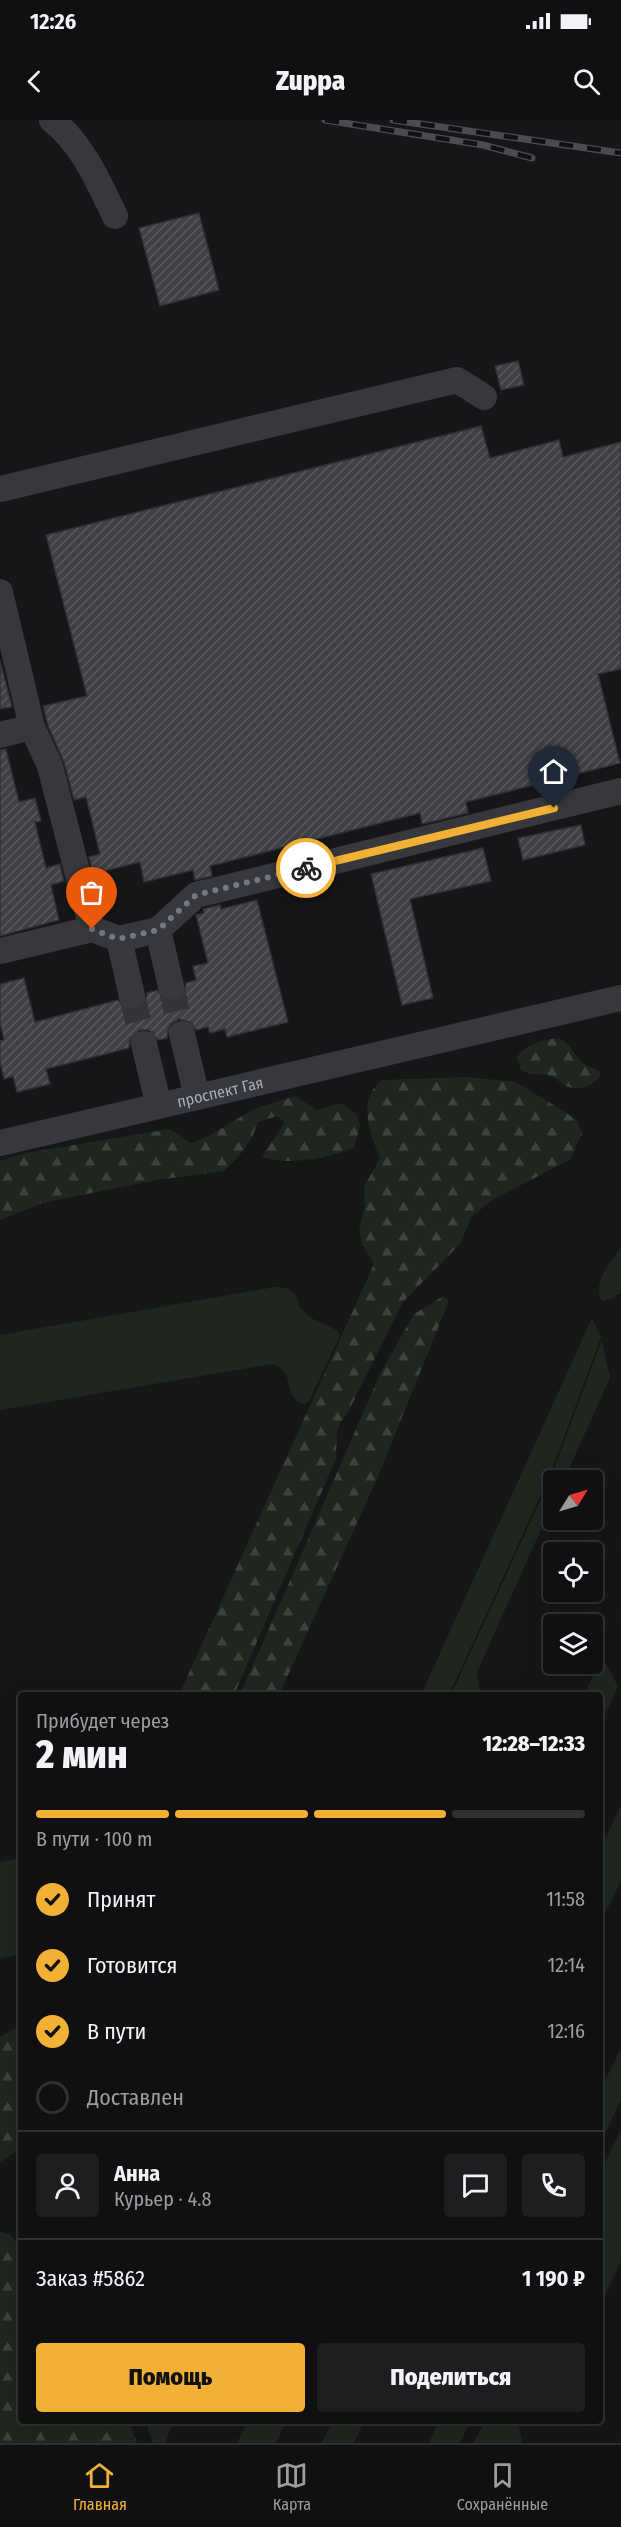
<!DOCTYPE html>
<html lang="ru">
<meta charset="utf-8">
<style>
body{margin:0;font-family:"Fira Sans Condensed",sans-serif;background:#1e1e20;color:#f1f3f6;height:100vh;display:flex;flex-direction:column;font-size:22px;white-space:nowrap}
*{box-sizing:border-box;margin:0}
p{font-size:20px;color:#9c9d9f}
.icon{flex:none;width:33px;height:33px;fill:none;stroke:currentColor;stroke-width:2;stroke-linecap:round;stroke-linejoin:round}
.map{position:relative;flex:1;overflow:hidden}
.drawer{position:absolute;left:18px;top:1572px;width:585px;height:732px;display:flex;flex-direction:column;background:#101012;border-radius:6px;box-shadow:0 6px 24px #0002,0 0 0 2px #303032}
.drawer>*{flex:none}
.needle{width:39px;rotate:53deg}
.controls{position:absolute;left:543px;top:1350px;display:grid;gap:12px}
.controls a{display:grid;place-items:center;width:60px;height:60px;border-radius:6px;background:#101012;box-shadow:0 6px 24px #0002,0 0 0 2px #303032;font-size:30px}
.pin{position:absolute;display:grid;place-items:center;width:51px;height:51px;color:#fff;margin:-62px -26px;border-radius:50% 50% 50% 0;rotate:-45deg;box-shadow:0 0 6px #0007}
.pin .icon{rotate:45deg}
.courier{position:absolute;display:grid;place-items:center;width:60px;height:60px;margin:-30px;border:4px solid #f2b134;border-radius:50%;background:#fff;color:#222;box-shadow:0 2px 8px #0007}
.overview em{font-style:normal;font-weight:800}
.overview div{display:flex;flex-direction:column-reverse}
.overview{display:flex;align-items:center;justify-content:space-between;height:102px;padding:0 18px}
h1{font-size:39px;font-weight:800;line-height:45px}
.bar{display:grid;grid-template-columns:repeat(4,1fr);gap:9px 6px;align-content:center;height:72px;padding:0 18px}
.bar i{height:8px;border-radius:4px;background:#303032}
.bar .current{background:#f2b134}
.bar p{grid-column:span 4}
.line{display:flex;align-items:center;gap:15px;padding:0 18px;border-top:2px solid #303032}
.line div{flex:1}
.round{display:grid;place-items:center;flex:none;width:63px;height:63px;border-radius:6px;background:#1e1e20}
ol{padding:0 18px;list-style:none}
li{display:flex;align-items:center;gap:18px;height:66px}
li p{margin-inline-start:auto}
li .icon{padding:6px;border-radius:50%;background:#f2b134;color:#111;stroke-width:4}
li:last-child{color:#9c9d9f}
li i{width:33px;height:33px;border:3px solid #303032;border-radius:50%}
.action{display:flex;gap:12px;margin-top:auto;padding:12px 18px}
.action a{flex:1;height:69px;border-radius:6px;background:#f2b134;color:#111;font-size:24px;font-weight:800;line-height:69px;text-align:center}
.action a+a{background:#1e1e20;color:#f1f3f6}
.status{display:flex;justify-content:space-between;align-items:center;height:42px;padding:0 30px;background:#101012;direction:ltr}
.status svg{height:16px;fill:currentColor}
header{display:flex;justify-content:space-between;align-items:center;height:78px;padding:0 18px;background:#101012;font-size:27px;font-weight:800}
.menu{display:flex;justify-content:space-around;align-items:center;height:84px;border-top:2px solid #303032;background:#101012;font-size:16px;color:#9c9d9f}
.menu a{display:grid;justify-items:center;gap:3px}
.menu .current{color:#f2b134}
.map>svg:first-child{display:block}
.grass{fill:#1e261f}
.forest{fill:url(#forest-firs)}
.building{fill:url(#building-hatch);stroke:#303034;stroke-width:1.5}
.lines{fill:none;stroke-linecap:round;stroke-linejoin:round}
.minor-tunnel{stroke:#333438;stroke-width:26;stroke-dasharray:26 13;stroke-linecap:butt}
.minor{stroke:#37383d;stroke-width:26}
.rail-casing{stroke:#4a4c52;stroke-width:7}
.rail{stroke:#111113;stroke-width:4.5;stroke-dasharray:14;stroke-linecap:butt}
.done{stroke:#757880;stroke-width:6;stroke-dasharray:0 10.8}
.route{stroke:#f2b134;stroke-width:8}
.labels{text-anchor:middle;stroke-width:6;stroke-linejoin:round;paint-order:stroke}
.street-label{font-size:16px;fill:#a8adb8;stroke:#111113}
</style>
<div class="status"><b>12:26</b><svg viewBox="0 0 49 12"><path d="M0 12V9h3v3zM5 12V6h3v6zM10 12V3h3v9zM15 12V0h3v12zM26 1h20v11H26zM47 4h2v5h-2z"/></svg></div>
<header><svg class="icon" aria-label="back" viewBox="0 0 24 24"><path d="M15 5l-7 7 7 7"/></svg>Zuppa<svg class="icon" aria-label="search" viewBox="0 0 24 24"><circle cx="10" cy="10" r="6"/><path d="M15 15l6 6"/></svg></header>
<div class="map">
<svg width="621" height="2323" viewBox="0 0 621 2323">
<defs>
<pattern id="forest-firs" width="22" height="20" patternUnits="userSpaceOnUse" patternTransform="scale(1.5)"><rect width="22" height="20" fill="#1e261f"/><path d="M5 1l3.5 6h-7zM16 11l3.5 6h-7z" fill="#3c433d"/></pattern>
<pattern id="building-hatch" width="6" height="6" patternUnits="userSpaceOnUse" patternTransform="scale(1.5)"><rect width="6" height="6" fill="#404145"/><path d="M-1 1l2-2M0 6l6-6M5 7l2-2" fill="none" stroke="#595a5e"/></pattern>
</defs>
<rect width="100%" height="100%" fill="#161618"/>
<g class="grass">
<path d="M621 1127V1172L614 1178 602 1181C591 1163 611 1142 621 1127Z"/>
<path d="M275 1167C290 1167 297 1172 300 1188L311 1198 337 1210 340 1216 309 1281 304 1284C280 1277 298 1251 272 1244L0 1290V1215Z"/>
<polygon points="592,1198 601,1217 550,1355 449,1575 421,1575"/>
<polygon points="602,1220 610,1258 564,1360 554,1360 553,1383 477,1552 480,1575 451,1575 551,1357"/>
<polygon points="602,1537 618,1566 600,1606 600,1575 584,1575"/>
<polygon points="621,1685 621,1761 600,1804 600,1730"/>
<polygon points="21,1738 21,1834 0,1838 0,1742"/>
<polygon points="621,1928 621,1980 600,2024 600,1971"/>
<polygon points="621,2009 621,2141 600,2186 600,2053"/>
<polygon points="145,2301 174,2301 165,2323 153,2323"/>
<polygon points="248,2301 286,2301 276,2323 237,2323"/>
<polygon points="332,2301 364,2301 354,2323 322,2323"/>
<polygon points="439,2301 470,2301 460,2323 429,2323"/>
<polygon points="486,2301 518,2301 522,2323 473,2323"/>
</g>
<g class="forest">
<path d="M559 918C571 923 574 936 584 944 590 948 596 947 601 954 594 967 578 972 564 965 559 962 554 956 548 955 537 953 532 957 521 950L517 937C527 923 544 920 559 918Z"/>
<path d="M468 957 516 962 576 999 582 1013 571 1039 494 1079 471 1097 461 1123 403 1182 350 1288 337 1309 336 1338 234 1575H179L374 1144 362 1124 359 1110 365 1087 364 1067 380 1038C370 1014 356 977 383 960Z"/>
<path d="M295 976 316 990 341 983 357 994 360 1007 354 1028C326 1038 290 1046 262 1037L285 1002 277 996 258 1002 252 1018 239 1036 224 1051 157 1060 42 1083 0 1100V1041L26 1033 170 1009 191 1023 207 1017 254 989Z"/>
<polygon points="443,1176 449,1181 376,1361 279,1575 240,1575 381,1252 414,1194"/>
<polygon points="21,1905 21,2028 0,2042 0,1917"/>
<polygon points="0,2112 9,2114 21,2126 21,2301 129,2301 137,2323 0,2323"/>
</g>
<g class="building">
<polygon points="199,93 219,170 160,186 139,108"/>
<polygon points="518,241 524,265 501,270 495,246"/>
<polygon points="481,306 490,338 559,320 563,337 621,322 621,549 598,554 620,643 466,682 468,693 422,704 420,693 210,746 212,756 195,760 193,750 144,762 140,742 93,754 89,737 100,734 86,677 74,680 64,642 48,606 43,586 87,576 46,415"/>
<polygon points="0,540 12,587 0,589"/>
<polygon points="6,629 19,682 35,678 41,701 35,702 46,748 60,744 64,761 51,765 59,800 0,816 0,630"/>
<polygon points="581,705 585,725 523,740 518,718"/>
<polygon points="483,728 491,761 410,779 433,878 402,885 371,754"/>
<polygon points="257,780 288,902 227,917 225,909 210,913 208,907 196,910 192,903 179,899 171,904 168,910 167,918 158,920 149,910 140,910 130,919 129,928 46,949 50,964 17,972 13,956 4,959 0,942 0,921 4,920 0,903 0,864 24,858 35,902 118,880 127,890 136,890 146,881 147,873 157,870 166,880 175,880 185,871 186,863 196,860 193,846 208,843 196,795 204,793 203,789 220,785 221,789"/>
</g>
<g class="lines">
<g class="minor-tunnel">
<polyline points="171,866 182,914"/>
<polyline points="132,876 144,924"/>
</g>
<g class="minor">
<path d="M52 0C83 25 98 61 115 96"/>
<polyline points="0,369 457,260 484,277"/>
<polyline points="0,472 32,607 50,646 92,809 119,819 158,810"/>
<polyline points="0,615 32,607"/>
<polyline points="119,819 132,876"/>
<polyline points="0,831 92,809"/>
<polyline points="171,866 158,810 196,775 621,671"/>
<polyline points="182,914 197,977"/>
<polyline points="144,924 159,986"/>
<path id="s1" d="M0 1023 621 878"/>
</g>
<defs>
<g id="rail">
<polyline points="325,0 483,25 532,38"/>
<polyline points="393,0 621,33"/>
</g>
</defs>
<use href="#rail" class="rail-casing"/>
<use href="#rail" class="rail"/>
</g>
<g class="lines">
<polyline class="done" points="92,809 118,819 158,810 196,775 306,748"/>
<polyline class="route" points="306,748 554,688"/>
</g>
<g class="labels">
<g class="street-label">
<text dy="6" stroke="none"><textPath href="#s1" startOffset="226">проспект Гая</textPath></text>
</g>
</g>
</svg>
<div class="controls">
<a><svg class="needle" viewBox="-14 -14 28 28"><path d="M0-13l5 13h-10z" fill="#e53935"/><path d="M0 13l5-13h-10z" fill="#9c9d9f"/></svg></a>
<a><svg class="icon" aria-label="locate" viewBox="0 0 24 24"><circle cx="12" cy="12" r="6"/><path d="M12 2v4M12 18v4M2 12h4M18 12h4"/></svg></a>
<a><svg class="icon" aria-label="layers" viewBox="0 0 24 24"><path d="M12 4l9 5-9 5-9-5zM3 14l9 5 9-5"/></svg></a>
</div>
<div class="pin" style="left:92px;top:809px;background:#ea580c"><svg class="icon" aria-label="bag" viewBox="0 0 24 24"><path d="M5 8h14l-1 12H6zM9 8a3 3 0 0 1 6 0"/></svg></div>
<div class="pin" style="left:554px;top:688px;background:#1f2937"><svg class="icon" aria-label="home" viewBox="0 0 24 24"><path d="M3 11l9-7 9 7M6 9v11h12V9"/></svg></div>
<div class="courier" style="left:306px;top:748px"><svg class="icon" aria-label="bike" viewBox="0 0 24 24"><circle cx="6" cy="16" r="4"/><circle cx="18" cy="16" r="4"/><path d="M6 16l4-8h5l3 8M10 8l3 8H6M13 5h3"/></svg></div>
<section class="drawer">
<div class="overview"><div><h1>2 мин</h1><p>Прибудет через</p></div><em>12:28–12:33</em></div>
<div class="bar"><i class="current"></i><i class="current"></i><i class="current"></i><i></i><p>В пути · 100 m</p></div>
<ol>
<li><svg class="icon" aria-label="check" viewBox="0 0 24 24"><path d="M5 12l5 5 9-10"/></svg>Принят<p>11:58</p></li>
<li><svg class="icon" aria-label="check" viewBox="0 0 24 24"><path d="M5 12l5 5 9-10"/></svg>Готовится<p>12:14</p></li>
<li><svg class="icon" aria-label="check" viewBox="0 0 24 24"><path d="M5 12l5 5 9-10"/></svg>В пути<p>12:16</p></li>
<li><i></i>Доставлен</li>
</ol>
<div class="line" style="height:108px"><a class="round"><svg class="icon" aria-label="person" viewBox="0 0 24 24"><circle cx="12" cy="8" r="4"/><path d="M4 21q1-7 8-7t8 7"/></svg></a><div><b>Анна</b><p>Курьер · 4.8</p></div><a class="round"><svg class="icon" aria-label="chat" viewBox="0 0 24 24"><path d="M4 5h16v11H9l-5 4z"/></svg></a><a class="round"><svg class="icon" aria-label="phone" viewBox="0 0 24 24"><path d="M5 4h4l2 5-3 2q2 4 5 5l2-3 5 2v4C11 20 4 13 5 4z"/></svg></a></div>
<div class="line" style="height:78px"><div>Заказ #5862</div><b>1 190 ₽</b></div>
<div class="action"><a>Помощь</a><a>Поделиться</a></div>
</section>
</div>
<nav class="menu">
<a class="current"><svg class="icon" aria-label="home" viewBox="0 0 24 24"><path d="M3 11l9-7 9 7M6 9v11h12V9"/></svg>Главная</a>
<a><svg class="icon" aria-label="map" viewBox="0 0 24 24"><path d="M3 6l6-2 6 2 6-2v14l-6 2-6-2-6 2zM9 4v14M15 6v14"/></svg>Карта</a>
<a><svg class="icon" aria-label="saved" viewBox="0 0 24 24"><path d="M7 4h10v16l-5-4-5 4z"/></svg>Сохранённые</a>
</nav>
